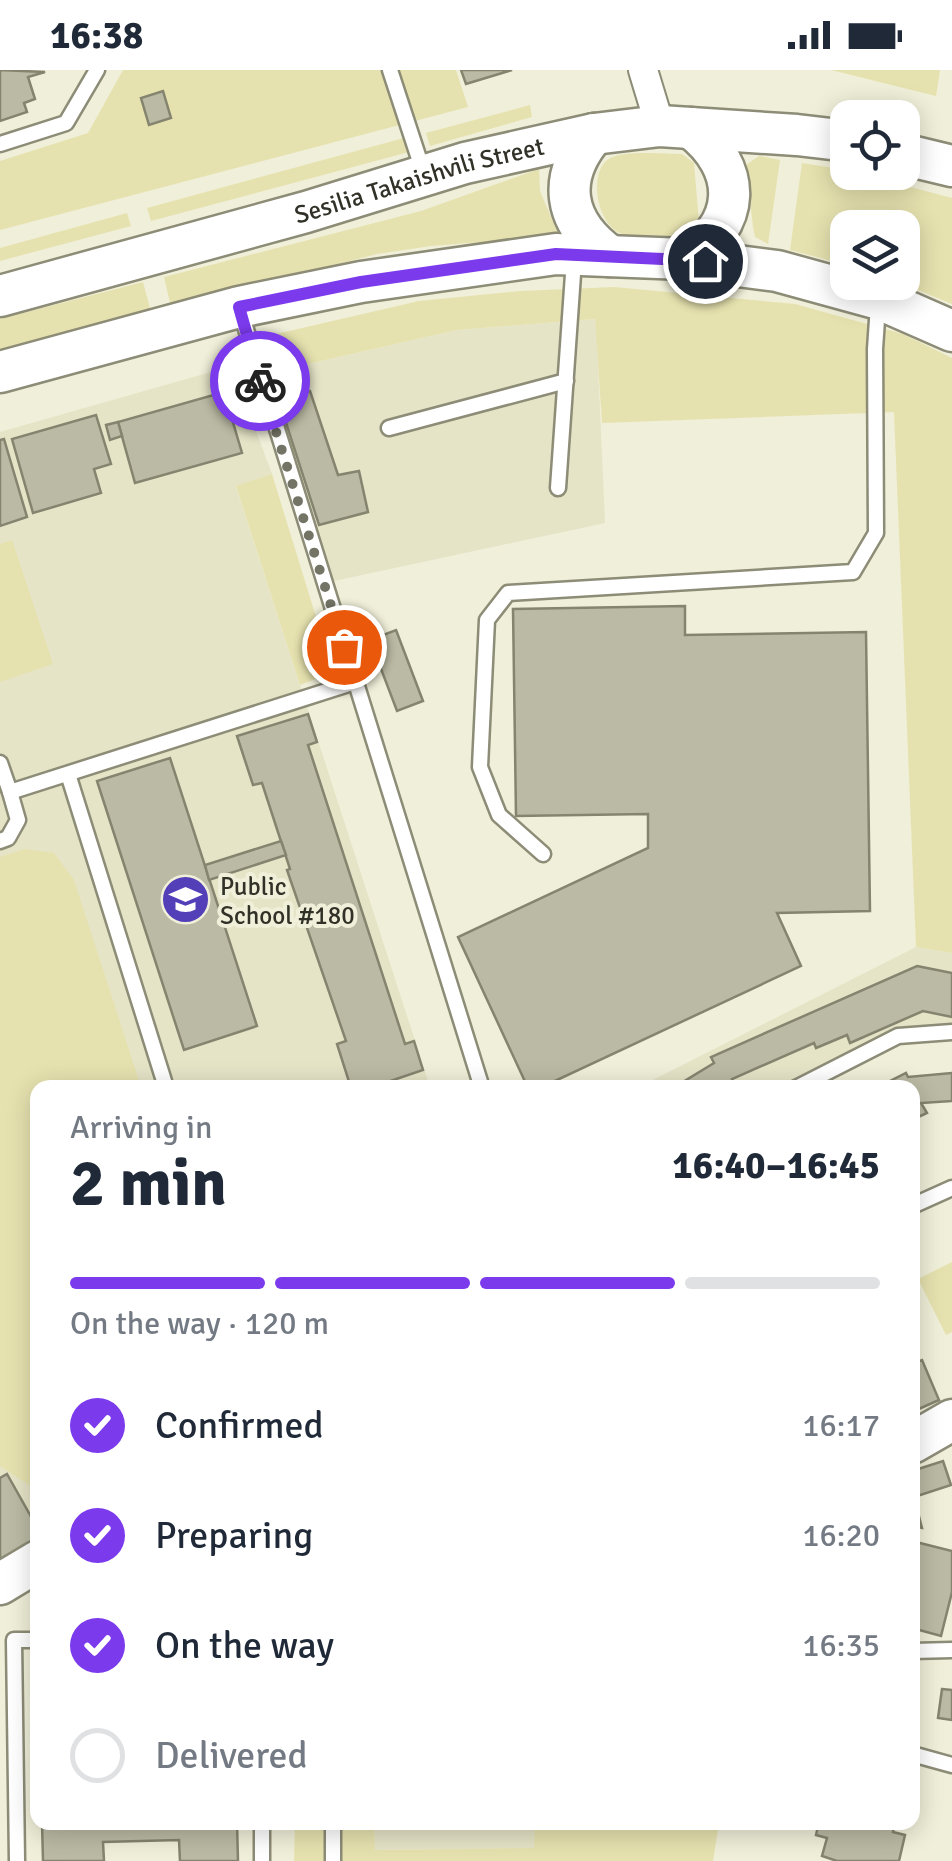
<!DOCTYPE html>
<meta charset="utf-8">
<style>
body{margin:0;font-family:Signika,sans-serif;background:#f2f2f3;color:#1f2937;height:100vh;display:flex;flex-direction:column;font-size:38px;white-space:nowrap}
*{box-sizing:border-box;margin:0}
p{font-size:32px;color:#747a83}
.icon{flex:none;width:55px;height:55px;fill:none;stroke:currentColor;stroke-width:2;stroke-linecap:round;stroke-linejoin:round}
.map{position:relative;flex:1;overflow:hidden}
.panel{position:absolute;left:30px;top:1010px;width:890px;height:750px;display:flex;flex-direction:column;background:#fff;border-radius:20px;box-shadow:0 5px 25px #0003}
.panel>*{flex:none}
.tools{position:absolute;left:830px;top:30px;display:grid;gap:20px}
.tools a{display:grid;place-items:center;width:90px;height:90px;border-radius:20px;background:#fff;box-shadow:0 5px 25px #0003;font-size:50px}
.pin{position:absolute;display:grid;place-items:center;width:85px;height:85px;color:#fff;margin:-42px;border:5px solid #fff;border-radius:50%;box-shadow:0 2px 10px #0007}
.courier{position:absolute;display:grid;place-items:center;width:100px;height:100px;margin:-50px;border:8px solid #7c3aed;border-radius:50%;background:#fff;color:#222;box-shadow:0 2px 12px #0007}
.summary em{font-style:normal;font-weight:700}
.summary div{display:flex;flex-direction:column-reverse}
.summary{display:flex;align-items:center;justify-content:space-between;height:170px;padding:0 40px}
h1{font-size:65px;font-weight:700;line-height:75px}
.bar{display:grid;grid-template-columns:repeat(4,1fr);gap:15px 10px;align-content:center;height:120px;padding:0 40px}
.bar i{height:12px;border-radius:8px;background:#e0e1e3}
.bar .selected{background:#7c3aed}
.bar p{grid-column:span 4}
ol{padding:0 40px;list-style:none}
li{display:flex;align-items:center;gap:30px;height:110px}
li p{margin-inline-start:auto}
li .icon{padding:10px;border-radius:50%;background:#7c3aed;color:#fff;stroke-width:4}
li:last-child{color:#747a83}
li i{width:55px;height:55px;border:5px solid #e0e1e3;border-radius:50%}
.status{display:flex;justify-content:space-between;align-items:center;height:70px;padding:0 50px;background:#fff;direction:ltr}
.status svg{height:28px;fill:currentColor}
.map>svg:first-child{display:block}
.built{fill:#e5e4c7}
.green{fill:#e6e2af}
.building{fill:#bbbaa4;stroke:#85846f;stroke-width:2.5}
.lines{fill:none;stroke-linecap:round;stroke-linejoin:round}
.lane-casing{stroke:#8d8c77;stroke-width:19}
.street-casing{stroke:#8d8c77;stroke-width:32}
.secondary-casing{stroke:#8d8c77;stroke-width:45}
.lane{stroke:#fff;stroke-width:14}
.street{stroke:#fff;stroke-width:28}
.secondary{stroke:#fff;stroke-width:40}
.done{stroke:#747466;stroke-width:10;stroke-dasharray:0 18}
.route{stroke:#7c3aed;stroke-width:12}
.labels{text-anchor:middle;stroke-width:8;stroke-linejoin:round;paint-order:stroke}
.street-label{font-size:25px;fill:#313128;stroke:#f0efd9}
.poi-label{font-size:25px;fill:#313128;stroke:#f0efd9;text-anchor:start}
</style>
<div class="status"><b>16:38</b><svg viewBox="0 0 49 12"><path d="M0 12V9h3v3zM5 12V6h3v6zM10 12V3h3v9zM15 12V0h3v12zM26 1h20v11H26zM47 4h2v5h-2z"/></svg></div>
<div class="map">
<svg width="952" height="1791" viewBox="0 0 952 1791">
<rect width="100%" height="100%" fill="#f0efd9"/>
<g class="built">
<polygon points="596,249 605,453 334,511 268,303 457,260"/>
<polygon points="232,296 272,404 236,417 430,1017 38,1018 37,1480 0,1501 0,362"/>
<polygon points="916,877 952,883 952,953 872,968 781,1017 637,1018"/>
<polygon points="374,1753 535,1753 535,1778 375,1780"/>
</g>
<g class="green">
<polygon points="123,0 456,0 468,37 0,160 0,91 88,63"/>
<polygon points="831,0 940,0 936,26"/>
<polygon points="530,35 532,47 430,76 426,63"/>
<polygon points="404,68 409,82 151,151 147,138"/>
<path d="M682 84 694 93 699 152 685 167C666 166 641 170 623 164 599 158 588 108 606 91 618 79 665 84 682 84Z"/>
<polygon points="759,86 780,90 768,174 755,167 753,157 746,95"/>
<polygon points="802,93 846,100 952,128 952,234 901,213 902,158 848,158 847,195 790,180"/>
<polygon points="539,99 540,121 559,166 431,176 377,184 171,237 164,207 421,141"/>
<polygon points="127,143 131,156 0,191 0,178"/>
<polygon points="143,212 151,242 0,281 0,249"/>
<polygon points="614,217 795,234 903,264 952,288 952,883 916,877 894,342 602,353 595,249 457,260 268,303 259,268 419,231 520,221"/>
<polygon points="272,404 333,602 300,615 236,416"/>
<polygon points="12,470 53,594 0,612 0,474"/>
<polygon points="25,779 54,783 74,810 141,1017 38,1018 37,1420 0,1396 0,787"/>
<polygon points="952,1192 952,1262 946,1265 918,1209"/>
<polygon points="295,1753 374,1753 375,1780 534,1778 535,1753 719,1753 713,1791 294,1791"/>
</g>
<g class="building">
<polygon points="0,0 45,2 28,7 35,29 24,33 27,42 0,51"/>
<polygon points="461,0 512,0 466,14"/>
<polygon points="163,21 171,48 149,55 141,28"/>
<polygon points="310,321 338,405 359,401 368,442 319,455 279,331"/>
<polygon points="224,322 242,383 135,413 118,352"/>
<polygon points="96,345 111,394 94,399 101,423 33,443 12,369"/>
<polygon points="118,352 122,366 110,370 106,355"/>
<polygon points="4,369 27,447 0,456 0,370"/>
<polygon points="685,536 685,565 866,562 870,841 777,843 801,896 540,1018 528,1018 458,867 648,778 648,744 516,746 513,539"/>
<polygon points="396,560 423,631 397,641 370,570"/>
<polygon points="308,644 317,672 308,675 405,974 414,971 423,1000 370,1018 351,1018 337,974 346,971 287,800 290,799 262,713 253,715 237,666"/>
<polygon points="170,688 257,956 184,980 97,711"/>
<polygon points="281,771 286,785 209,810 205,795"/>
<polygon points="917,896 952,903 952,947 923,941 850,973 847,965 816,978 814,973 732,1009 737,1018 673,1018 714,993 711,987"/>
<polygon points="906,1003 908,1007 952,1003 952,1031 921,1033 927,1043 912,1050 912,1018 876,1018"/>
<polygon points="922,1290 939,1330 912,1342 912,1294"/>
<polygon points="943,1391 951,1415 914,1427 922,1458 912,1456 912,1401"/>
<polygon points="7,1404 38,1459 38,1469 0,1489 0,1408"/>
<polygon points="912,1471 952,1481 952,1522 941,1566 912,1558"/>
<polygon points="942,1619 952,1620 952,1650 938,1648"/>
<polygon points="42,1752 237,1752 238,1791 180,1791 179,1770 103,1772 104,1791 43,1791"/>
<polygon points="819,1752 895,1752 893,1762 905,1765 899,1791 837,1791 822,1786 827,1768 816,1765"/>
</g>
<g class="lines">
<defs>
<g id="lane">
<polyline points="390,0 424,104"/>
<polyline points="0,74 66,53 97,0"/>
<polyline points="240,240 482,1018"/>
<polyline points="389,358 566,311"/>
<polyline points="558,418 574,190"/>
<polyline points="0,693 10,722 355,612"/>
<polyline points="68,704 164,1011"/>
<polyline points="0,771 8,768 18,750 10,722"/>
<polyline points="543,784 499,745 480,697 487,550 508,523 853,502 876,463 875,279 878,235"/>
<polyline points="796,1018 898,966 952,962"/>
<polyline points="912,1136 952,1118"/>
<polyline points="912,1581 952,1580"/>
<polyline points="912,1684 952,1695"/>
<polyline points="262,1752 262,1791"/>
<polyline points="17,1791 14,1570 38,1570"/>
<polyline points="333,1791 333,1752"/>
</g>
<polyline id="street" points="643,0 660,56"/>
<g id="secondary">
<path d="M594 64C556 108 563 152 610 186"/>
<polyline points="902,84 952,96"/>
<path d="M684 189C743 155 743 98 691 58"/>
<path id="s1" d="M0 226 306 142 465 93 594 64 660 56 797 65 848 71"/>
<polyline points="0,302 239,237 361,212 556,184 684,189 777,201 879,229 952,261"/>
<polyline points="912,1373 952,1350"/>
<polyline points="0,1514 38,1491"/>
</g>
</defs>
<use href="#lane" class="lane-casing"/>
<use href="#street" class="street-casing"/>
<use href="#secondary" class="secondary-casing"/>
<use href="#lane" class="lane"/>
<use href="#street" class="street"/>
<use href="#secondary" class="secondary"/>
</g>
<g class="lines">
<polyline class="done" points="260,311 344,577"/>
<polyline class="route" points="260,311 239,237 361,212 556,184 705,191"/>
</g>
<defs>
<symbol id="school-disc" viewBox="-11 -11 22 22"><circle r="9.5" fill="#5340b8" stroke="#f0efd9"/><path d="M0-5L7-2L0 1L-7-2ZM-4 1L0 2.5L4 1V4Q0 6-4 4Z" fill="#fff"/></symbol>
</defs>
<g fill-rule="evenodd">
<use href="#school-disc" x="158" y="802" width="55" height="55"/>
</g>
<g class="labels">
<g class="street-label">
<text dy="9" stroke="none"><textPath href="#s1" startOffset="435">Sesilia Takaishvili Street</textPath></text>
</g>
<g class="poi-label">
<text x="220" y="825">Public<tspan x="220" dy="29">School #180</tspan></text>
</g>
</g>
</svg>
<div class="tools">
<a><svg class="icon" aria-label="locate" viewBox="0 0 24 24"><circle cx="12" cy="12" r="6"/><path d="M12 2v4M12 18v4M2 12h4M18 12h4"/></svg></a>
<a><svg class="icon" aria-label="layers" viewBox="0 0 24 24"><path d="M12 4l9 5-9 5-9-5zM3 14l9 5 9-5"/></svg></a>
</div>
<div class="pin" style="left:344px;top:577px;background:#ea580c"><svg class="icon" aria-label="bag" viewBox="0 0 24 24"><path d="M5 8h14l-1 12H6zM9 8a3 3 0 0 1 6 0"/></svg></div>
<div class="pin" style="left:705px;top:191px;background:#1f2937"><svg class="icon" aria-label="home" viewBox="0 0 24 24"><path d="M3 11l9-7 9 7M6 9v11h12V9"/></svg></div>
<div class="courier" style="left:260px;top:311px"><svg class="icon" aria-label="bike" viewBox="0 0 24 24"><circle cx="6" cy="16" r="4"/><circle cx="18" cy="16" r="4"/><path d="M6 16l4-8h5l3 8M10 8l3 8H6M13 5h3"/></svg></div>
<section class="panel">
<div class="summary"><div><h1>2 min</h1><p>Arriving in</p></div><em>16:40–16:45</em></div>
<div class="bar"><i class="selected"></i><i class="selected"></i><i class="selected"></i><i></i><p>On the way · 120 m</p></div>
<ol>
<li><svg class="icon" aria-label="check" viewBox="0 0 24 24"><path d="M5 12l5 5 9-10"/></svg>Confirmed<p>16:17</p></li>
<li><svg class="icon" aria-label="check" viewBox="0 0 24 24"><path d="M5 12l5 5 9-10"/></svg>Preparing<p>16:20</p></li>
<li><svg class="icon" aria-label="check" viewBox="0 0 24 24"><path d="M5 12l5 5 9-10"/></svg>On the way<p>16:35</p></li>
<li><i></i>Delivered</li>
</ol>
</section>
</div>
